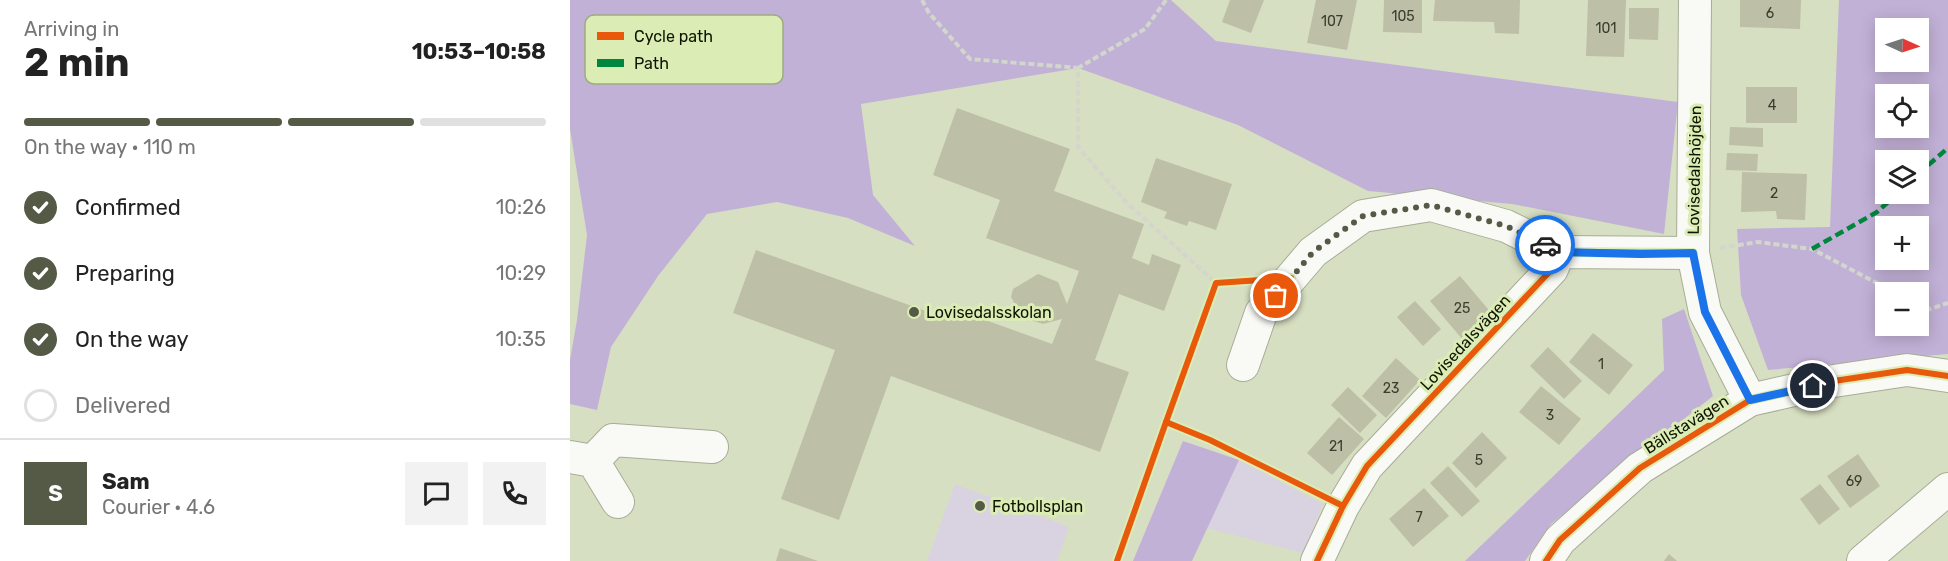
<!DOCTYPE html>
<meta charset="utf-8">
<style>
body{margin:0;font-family:Rubik,sans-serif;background:#f2f2f2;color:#222;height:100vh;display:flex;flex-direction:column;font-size:22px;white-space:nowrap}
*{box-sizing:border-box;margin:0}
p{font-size:20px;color:#767676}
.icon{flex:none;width:33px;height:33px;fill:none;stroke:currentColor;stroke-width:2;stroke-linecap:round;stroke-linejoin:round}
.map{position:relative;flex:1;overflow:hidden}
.panel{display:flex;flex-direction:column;background:#fff;width:570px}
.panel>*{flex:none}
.needle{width:39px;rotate:93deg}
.controls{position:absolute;left:1305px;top:18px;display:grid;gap:12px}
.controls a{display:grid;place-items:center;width:54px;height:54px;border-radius:0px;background:#fff;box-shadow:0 3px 15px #0003;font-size:30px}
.pin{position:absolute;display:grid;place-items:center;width:51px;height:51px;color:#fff;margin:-26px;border:3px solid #fff;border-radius:50%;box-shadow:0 2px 6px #0007}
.courier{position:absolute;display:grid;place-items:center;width:60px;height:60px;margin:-30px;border:4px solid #1a73e8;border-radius:50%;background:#fff;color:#222;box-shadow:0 2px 8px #0007}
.head em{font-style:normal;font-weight:700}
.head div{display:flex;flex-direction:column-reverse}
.head{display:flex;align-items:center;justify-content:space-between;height:102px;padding:0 24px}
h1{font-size:39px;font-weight:700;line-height:45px}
.bar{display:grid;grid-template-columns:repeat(4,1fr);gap:9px 6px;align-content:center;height:72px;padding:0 24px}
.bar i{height:8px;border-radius:4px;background:#e0e0e0}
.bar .selected{background:#545a45}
.bar p{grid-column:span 4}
.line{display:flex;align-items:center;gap:15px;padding:0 24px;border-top:2px solid #e0e0e0}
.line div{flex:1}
.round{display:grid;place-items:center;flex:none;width:63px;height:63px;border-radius:0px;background:#f2f2f2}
ol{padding:0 24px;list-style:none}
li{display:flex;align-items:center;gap:18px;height:66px}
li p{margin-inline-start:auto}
li .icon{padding:6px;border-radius:50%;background:#545a45;color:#fff;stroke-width:4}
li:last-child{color:#767676}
li i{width:33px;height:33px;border:3px solid #e0e0e0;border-radius:50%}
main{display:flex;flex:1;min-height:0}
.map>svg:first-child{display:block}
.green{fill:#d9d3e1}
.forest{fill:#c2b1d7;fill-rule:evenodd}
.building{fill:#bdbfa7}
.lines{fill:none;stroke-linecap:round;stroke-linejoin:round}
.minor-casing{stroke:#a7ad96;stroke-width:34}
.path{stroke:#d3d6cc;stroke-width:4;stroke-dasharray:6 3;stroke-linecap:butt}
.minor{stroke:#f9faf6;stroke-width:32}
.quiet{stroke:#00873e;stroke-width:4.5;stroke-dasharray:9 4.5;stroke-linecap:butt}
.cycleway-casing{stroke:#dcecb5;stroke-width:10}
.cycleway{stroke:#e8590c;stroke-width:6}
.done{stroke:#545a45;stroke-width:6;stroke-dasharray:0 10.8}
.route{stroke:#1a73e8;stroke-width:8}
.poi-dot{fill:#545a45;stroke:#dcecb5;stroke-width:2}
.labels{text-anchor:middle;stroke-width:6;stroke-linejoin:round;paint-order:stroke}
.number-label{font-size:14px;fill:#3a3e2b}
.street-label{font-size:16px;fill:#0e1302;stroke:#dcecb5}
.poi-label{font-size:16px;fill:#0e1302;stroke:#dcecb5;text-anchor:start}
.key{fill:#dcecb5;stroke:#9eab7f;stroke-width:1.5}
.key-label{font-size:16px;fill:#0e1302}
</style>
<main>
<section class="panel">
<div class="head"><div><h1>2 min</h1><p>Arriving in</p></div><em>10:53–10:58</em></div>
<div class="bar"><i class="selected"></i><i class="selected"></i><i class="selected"></i><i></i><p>On the way · 110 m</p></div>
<ol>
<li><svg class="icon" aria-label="check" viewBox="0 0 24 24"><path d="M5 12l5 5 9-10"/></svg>Confirmed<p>10:26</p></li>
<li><svg class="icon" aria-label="check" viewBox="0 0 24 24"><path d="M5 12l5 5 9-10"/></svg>Preparing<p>10:29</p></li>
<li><svg class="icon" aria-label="check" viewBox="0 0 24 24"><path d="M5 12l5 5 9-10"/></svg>On the way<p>10:35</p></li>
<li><i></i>Delivered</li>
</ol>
<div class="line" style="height:108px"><b class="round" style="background:#545a45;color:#fff">S</b><div><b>Sam</b><p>Courier · 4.6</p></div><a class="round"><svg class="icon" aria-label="chat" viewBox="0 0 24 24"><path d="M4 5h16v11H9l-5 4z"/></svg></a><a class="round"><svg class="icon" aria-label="phone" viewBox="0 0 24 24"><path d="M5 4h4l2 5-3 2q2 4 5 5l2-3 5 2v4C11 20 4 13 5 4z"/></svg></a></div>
</section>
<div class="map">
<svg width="1378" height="561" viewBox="0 0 1378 561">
<rect width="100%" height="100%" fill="#d7dfc2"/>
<g class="green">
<polygon points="669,460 753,504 733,553 637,528"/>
<polygon points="385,484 499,527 487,561 357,561"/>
</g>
<g class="forest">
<polygon points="0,0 601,0 646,41 1108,102 1094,234 942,204 798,191 668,125 508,68 291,104 303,195 345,246 278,218 207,202 137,214 88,276 41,347 27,410 0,404 0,360 7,320 17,235 0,129"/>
<path d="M1269 0H1378V354L1198 370 1171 295 1167 229 1260 227ZM1316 28H1348V62H1316ZM1316 94H1348V128H1316ZM1316 160H1348V194H1316ZM1316 226H1348V260H1316ZM1316 292H1348V326H1316Z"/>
<polygon points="1114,309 1143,396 981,524 955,561 895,561 1094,370 1092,319"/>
<polygon points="613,441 669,460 622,561 563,561"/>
</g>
<g class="building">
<polygon points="660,0 694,0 681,33 652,22"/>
<polygon points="746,0 787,0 777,50 737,43"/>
<polygon points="814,0 852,0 852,33 813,32"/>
<polygon points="865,0 950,0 949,34 925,33 924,22 863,21"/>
<polygon points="1018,0 1056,0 1054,57 1016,56"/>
<polygon points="1170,0 1231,0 1230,29 1170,27"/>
<polygon points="1059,8 1089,8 1088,40 1059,39"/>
<rect x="1176" y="87" width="51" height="36"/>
<polygon points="387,108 500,149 484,191 574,224 562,258 579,265 582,254 611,265 594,311 549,294 525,360 559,372 530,452 321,376 269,520 211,499 265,350 163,313 186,250 378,319 382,308 482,344 492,319 473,324 452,317 441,297 443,289 468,274 488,282 497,304 509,271 416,238 430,200 363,175"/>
<polygon points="1160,127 1193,128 1193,147 1159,145"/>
<polygon points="1157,153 1188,154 1187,171 1156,170"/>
<polygon points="586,158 662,184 646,230 619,221 617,226 594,218 597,212 571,202"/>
<polygon points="1172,172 1237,174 1235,220 1207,219 1206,211 1171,212"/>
<polygon points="890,276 923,315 893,340 860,301"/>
<polygon points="845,301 871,329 853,346 827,317"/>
<polygon points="1023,333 1063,365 1039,395 999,362"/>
<polygon points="978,347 1012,381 994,399 960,366"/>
<polygon points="826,358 850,380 816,418 792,396"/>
<polygon points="971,386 1011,419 989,445 949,412"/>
<polygon points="778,387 807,415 790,433 761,405"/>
<polygon points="769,417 794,439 762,475 737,453"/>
<polygon points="912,432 937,458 906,488 882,463"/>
<polygon points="1288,454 1310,486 1280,508 1257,476"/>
<polygon points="878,466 910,501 892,517 860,483"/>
<polygon points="1250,484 1270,509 1249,525 1230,499"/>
<polygon points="854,488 879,516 843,547 819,519"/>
<polygon points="210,548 248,561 206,561"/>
<polygon points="1099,554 1107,561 1094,561"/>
</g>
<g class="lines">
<defs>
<g id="minor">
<polyline points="1125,0 1123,253 1135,312 1180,400"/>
<polyline points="673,365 691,313 743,252 793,216 861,205 936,226 989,252"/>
<polyline points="0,457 23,461 48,502"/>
<polyline points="23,461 43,440 142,447"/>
<polyline points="747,561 773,506 797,466 982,269 989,252 1123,253"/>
<polyline points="976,561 990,540 1070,468 1180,400 1264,381 1337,370 1378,376"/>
<polyline points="1293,561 1378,489"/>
</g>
</defs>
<use href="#minor" class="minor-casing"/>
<g class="path">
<polyline points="352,0 359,13 400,59 508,68"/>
<polyline points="596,0 575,29 508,68 508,147 557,203 646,283"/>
<polyline points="1150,248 1188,242 1242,249 1324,292"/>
<polyline points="1348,305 1357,310 1378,303"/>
</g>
<use href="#minor" class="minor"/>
<g class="quiet">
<polyline points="1348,174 1378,148"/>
<polyline points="1242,249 1307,212 1327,194"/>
</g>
<defs>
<g id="cycleway">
<polyline points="596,422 646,283 721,278"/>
<polyline points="547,561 596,422 640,440 773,506"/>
<polyline points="747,561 773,506 797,466 982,269 989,252 1123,253"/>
<polyline points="976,561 990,540 1070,468 1180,400 1264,381 1337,370 1378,376"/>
</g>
</defs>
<use href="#cycleway" class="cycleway-casing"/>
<use href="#cycleway" class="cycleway"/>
</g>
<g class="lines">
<polyline class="done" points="706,296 743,252 793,216 861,205 936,226 975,245"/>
<polyline class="route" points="975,245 989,252 1070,254 1123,253 1135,312 1180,400 1243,386"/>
</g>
<g class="poi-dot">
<circle cx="344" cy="312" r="6"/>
<circle cx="410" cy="506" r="6"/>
</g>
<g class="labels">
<g class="number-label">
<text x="1200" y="18">6</text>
<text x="833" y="21">105</text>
<text x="762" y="26">107</text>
<text x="1036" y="33">101</text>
<text x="1202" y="110">4</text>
<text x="1204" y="198">2</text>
<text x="892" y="313">25</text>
<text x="1031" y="369">1</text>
<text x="821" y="393">23</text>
<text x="980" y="420">3</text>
<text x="766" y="451">21</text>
<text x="909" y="465">5</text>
<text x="1284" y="486">69</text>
<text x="849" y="522">7</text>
</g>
<g class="street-label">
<text transform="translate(1124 170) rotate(-89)" y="6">Lovisedalshöjden</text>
<text transform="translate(895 342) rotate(-47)" y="6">Lovisedalsvägen</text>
<text transform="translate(1116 424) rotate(-32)" y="6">Bällstavägen</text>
</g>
<g class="poi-label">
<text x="356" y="318">Lovisedalsskolan</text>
<text x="422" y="512">Fotbollsplan</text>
</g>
</g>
<rect x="15" y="15" width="198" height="69" rx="9" class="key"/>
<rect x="27" y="32" width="27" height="8" fill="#e8590c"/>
<rect x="27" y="59" width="27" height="8" fill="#00873e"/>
<g class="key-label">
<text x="64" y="42">Cycle path</text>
<text x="64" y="69">Path</text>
</g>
</svg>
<div class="controls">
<a><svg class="needle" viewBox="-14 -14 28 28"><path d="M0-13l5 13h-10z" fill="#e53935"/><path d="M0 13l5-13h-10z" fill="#767676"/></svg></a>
<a><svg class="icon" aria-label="locate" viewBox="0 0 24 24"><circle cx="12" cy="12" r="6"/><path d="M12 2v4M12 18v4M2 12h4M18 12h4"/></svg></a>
<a><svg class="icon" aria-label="layers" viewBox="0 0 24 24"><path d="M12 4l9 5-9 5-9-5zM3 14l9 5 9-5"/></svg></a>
<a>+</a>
<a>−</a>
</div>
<div class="pin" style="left:706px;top:296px;background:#ea580c"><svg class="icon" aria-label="bag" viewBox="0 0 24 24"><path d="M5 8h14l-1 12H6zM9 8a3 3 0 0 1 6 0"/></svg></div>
<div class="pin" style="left:1243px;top:386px;background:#1f2937"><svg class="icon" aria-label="home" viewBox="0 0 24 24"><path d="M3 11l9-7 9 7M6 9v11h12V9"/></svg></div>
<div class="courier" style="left:975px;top:245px"><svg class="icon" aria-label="car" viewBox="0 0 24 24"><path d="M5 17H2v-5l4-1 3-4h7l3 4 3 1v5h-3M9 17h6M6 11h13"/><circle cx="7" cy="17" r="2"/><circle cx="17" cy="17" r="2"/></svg></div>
</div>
</main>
